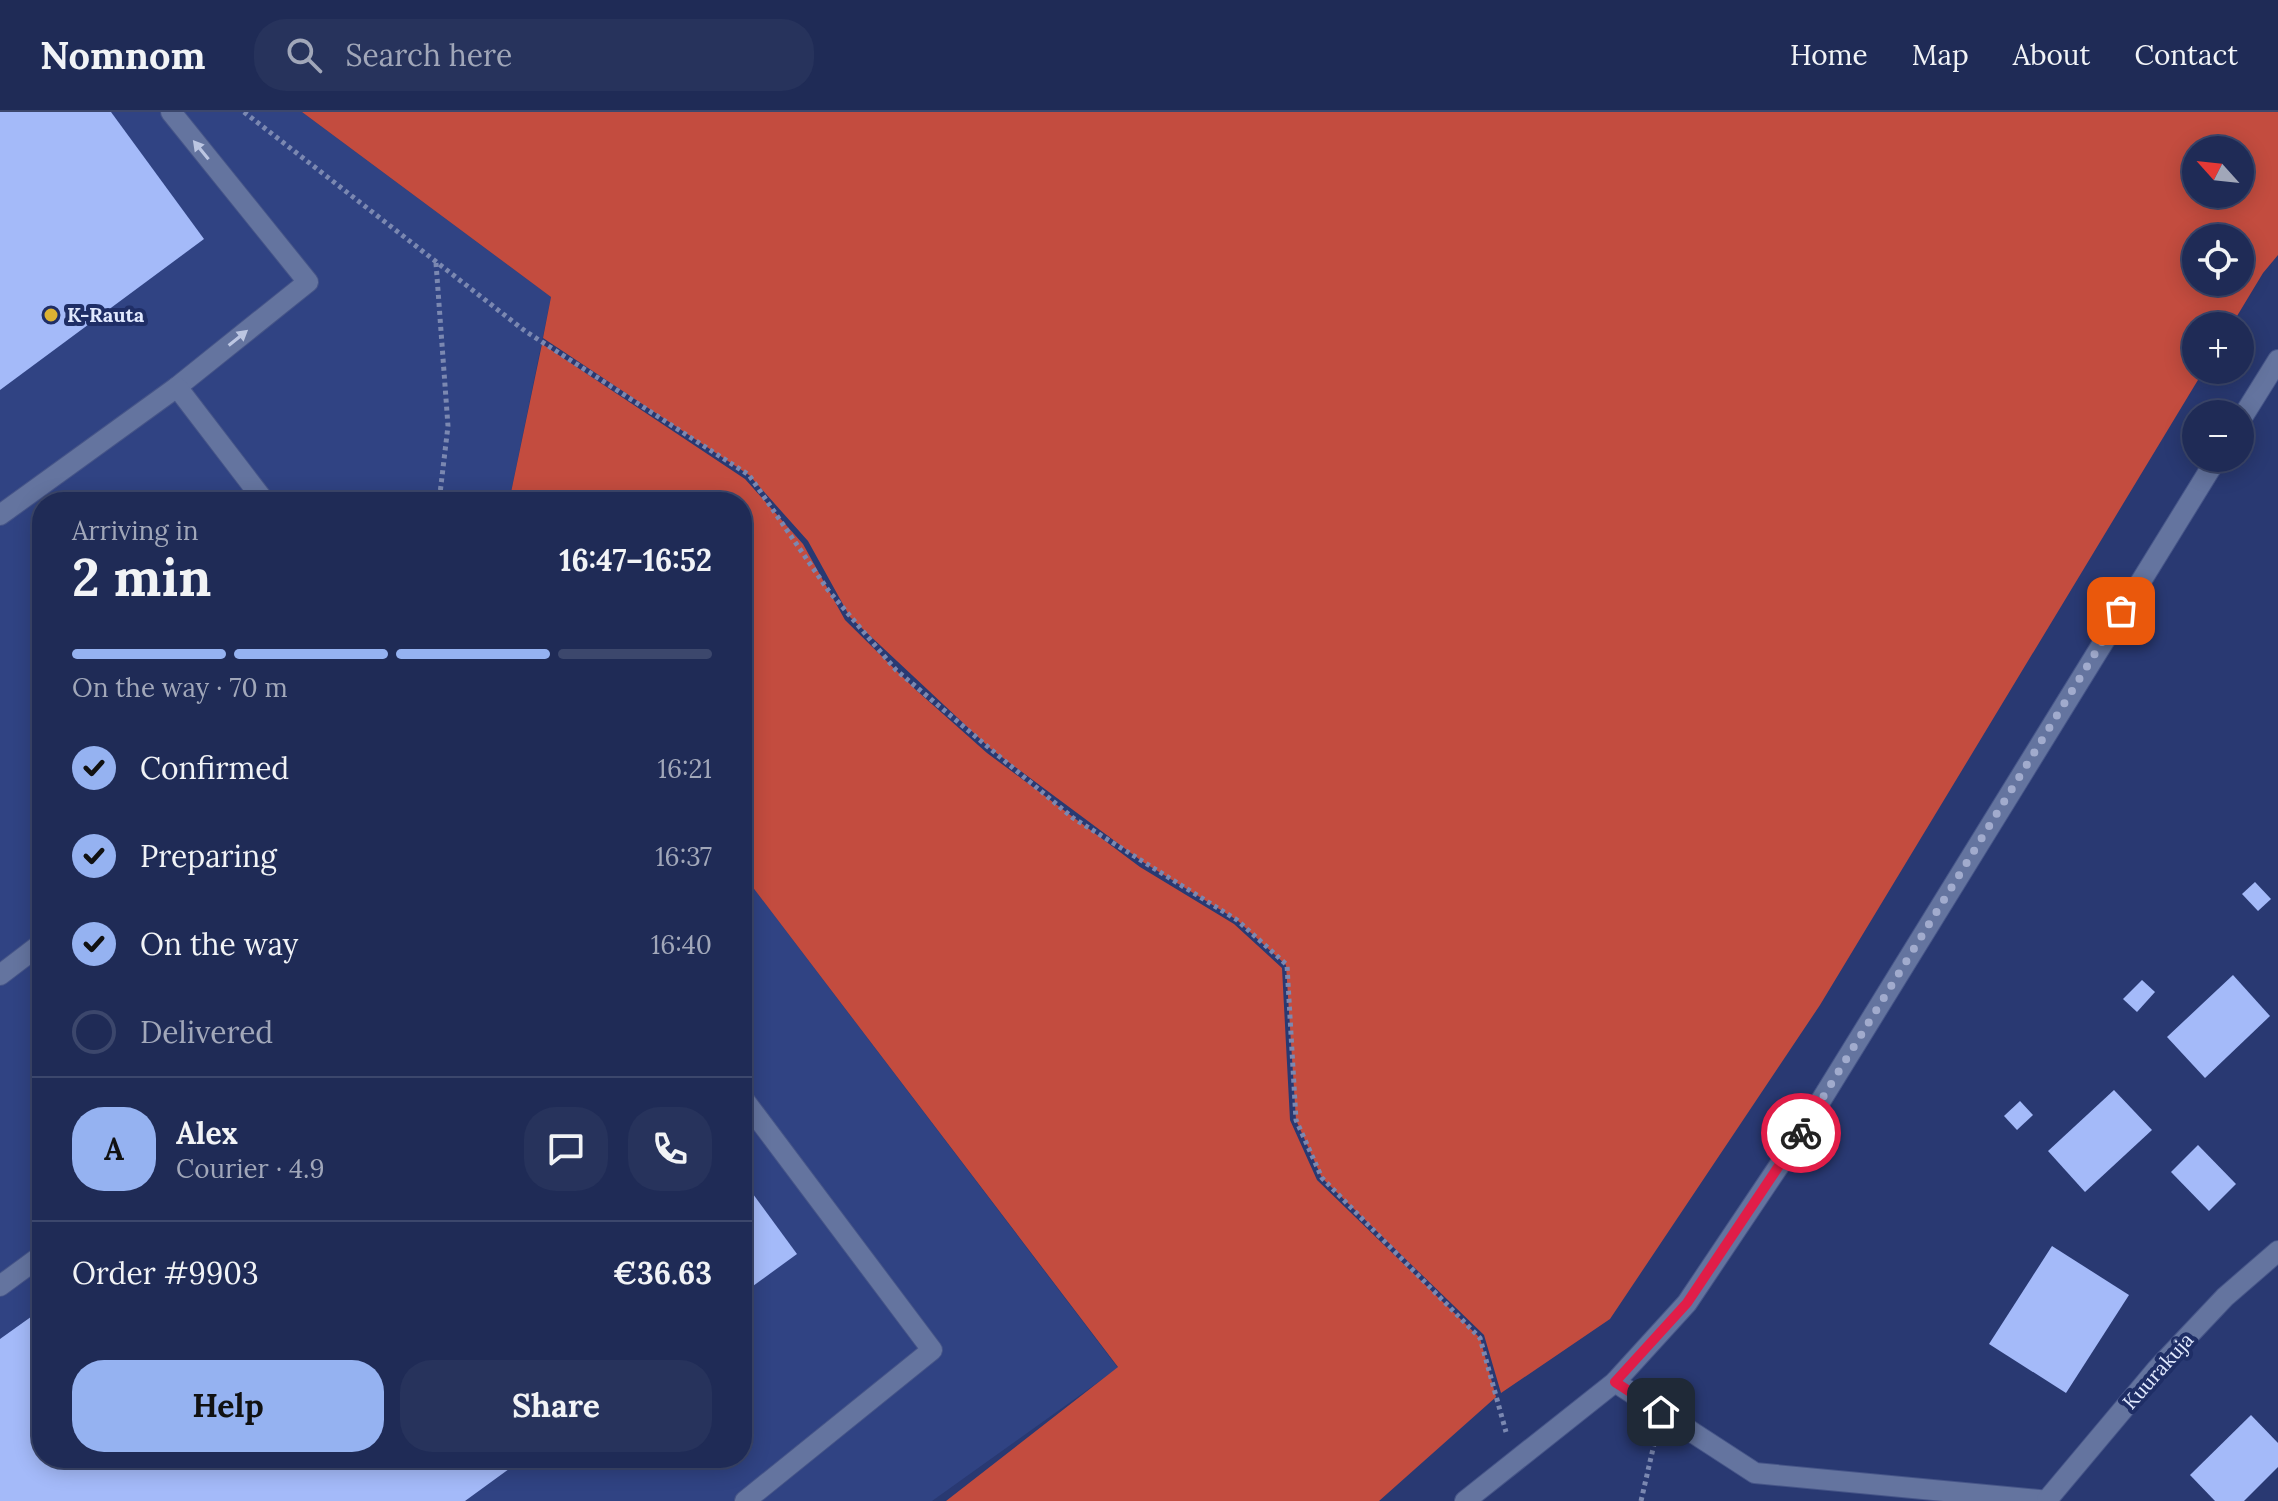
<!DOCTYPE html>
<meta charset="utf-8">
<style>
body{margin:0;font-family:Lora,serif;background:#27335c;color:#f1f3f6;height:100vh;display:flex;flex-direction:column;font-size:30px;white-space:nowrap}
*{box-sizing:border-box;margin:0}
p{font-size:26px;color:#a1a7b9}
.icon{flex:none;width:44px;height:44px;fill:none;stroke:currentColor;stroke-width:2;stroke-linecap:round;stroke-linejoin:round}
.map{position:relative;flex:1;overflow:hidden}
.sheet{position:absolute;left:32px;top:380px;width:720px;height:976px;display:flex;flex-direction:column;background:#1f2b56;border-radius:32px;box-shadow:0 4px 20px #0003,0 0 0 2px #3c476c}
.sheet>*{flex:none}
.needle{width:52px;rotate:297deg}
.tools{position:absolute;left:2182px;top:24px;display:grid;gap:16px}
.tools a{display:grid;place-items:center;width:72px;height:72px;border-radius:50%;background:#1f2b56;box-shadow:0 4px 20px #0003,0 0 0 2px #3c476c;font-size:40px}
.pin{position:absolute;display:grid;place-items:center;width:68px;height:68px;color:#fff;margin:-34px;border-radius:16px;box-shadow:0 4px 12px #0006}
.courier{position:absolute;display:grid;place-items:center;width:80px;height:80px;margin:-40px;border:6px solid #e11d48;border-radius:50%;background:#fff;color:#222;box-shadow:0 2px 10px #0007}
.headline em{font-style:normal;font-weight:700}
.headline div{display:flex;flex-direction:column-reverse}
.headline{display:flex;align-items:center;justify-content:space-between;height:136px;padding:0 40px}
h1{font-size:52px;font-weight:700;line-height:60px}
.bar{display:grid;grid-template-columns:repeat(4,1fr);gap:12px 8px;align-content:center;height:96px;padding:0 40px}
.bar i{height:10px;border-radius:6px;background:#3c476c}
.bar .on{background:#95b2f1}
.bar p{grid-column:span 4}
.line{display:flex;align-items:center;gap:20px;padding:0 40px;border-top:2px solid #3c476c}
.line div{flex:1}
.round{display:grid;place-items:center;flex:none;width:84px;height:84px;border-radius:32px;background:#27335c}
ol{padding:0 40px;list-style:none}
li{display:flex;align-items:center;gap:24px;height:88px}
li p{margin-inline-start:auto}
li .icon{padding:8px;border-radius:50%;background:#95b2f1;color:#111;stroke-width:4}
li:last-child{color:#a1a7b9}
li i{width:44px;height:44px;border:4px solid #3c476c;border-radius:50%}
.button{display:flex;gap:16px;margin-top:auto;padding:16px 40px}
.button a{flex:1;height:92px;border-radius:32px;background:#95b2f1;color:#111;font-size:32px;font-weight:700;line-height:92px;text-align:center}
.button a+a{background:#27335c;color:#f1f3f6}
header{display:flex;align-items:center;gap:48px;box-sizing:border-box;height:112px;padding:0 40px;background:#1f2b56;border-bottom:2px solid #3c476c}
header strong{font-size:38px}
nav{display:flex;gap:44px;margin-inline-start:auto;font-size:28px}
.search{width:560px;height:72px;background:#27335c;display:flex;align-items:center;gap:20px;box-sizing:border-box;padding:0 28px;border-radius:32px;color:#a1a7b9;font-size:30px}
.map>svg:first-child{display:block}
.built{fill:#304383}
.forest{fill:#c34c3f;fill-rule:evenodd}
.building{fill:#a4baf9}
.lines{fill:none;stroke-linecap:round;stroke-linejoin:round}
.minor-casing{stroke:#465588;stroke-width:22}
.path{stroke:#7b88b1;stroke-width:5;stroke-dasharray:4 4;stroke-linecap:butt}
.minor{stroke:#64749f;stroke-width:20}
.oneway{fill:#bcc6e2}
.done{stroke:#a1abcd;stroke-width:8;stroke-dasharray:0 14.4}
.route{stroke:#e11d48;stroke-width:10}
.poi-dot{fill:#dcb233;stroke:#1f2e66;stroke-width:3}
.labels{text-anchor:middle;stroke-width:8;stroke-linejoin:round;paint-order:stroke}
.poi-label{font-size:20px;font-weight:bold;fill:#e1e9fe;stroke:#1f2e66;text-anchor:start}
.street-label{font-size:20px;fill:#e1e9fe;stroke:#1f2e66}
</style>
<header>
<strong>Nomnom</strong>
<div class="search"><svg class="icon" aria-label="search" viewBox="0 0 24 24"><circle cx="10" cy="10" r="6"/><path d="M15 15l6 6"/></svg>Search here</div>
<nav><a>Home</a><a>Map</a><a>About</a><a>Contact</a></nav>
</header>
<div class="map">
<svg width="2278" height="1389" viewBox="0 0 2278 1389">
<rect width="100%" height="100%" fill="#293972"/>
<polygon class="built" points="0,0 302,0 551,185 509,390 42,390 42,1346 742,1346 742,761 1118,1256 932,1389 0,1389"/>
<g class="forest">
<path d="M302 0H2278V143L2263 161 2231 214H2196V258H2204L1820 893 1610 1207 1501 1281 1484 1223 1322 1066 1296 1008 1286 853 1237 808 1143 750 991 637 850 505 808 429 749 363 543 226 551 185ZM2196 38H2240V82H2196ZM2196 126H2240V170H2196Z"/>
<polygon points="542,232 745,367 803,432 845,508 916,578 987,641 1140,755 1234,812 1282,856 1290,1008 1317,1068 1480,1226 1496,1285 1379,1389 946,1389 1118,1255 742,761 742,390 509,390"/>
</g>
<g class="building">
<polygon points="0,0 111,0 204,127 0,278"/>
<polygon points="2255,770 2271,787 2258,799 2242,782"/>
<polygon points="2233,863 2270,904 2205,966 2167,925"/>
<polygon points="2142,868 2155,880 2137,900 2123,887"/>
<polygon points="2114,978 2152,1018 2085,1080 2048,1039"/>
<polygon points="2020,989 2033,1003 2017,1018 2004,1004"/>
<polygon points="2198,1033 2236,1072 2209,1099 2171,1060"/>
<polygon points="742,1067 797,1142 742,1182"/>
<polygon points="2052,1134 2129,1183 2066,1281 1989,1232"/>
<polygon points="42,1197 42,1346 524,1346 465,1389 0,1389 0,1227"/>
<polygon points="2251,1303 2278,1331 2278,1355 2244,1389 2215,1389 2190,1363"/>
</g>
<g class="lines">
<defs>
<g id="minor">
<polyline points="171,0 308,170 177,275"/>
<polyline points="2240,309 2278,248"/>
<polyline points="0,403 177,275 265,390"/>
<polyline points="0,863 42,831"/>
<polyline points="742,985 932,1238 745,1389"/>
<polyline points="0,1174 42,1143"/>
<polyline points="1615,1270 1755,1361 2049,1389"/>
<polyline points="2047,1388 2157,1257 2225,1185 2278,1139"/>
<polyline points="1465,1389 1615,1270 1687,1191 1799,1024 2217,346"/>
</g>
</defs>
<use href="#minor" class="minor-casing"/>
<g class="path">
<polyline points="244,0 525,219 749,363 828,478 896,558 1073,706 1237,808 1287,853 1296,1008 1322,1066 1480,1226 1506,1320"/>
<polyline points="436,151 448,314 439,390"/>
<polyline points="1641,1389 1655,1328"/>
</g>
<use href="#minor" class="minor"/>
</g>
<defs><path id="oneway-solid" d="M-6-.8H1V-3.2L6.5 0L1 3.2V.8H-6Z" transform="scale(2)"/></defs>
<g class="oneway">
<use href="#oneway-solid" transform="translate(201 38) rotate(-129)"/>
<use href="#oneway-solid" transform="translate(238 226) rotate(-39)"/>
</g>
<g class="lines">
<polyline class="done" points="1801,1021 2121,499"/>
<polyline class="route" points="1661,1300 1615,1270 1687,1191 1801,1021"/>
</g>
<circle class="poi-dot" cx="51" cy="203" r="8"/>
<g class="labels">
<g class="poi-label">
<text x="67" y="210">K-Rauta</text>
</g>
<g class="street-label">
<text transform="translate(2158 1259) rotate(-48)" y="7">Kuurakuja</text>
</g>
</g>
</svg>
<div class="tools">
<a><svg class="needle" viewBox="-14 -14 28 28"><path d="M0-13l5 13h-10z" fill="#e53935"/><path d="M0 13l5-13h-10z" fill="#a1a7b9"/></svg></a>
<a><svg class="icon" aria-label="locate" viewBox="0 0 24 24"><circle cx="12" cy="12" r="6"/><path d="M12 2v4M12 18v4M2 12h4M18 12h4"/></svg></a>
<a>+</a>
<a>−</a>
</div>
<div class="pin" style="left:2121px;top:499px;background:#ea580c"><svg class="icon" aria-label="bag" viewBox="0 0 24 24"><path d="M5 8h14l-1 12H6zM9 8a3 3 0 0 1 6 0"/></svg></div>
<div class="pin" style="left:1661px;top:1300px;background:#1f2937"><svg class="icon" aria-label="home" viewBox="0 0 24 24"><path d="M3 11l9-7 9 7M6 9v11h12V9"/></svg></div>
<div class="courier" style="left:1801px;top:1021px"><svg class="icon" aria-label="bike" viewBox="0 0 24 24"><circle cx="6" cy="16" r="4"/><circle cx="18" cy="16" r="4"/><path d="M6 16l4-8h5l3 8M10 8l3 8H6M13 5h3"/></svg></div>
<section class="sheet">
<div class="headline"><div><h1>2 min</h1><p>Arriving in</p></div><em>16:47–16:52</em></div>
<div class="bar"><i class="on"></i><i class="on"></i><i class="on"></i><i></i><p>On the way · 70 m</p></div>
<ol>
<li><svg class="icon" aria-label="check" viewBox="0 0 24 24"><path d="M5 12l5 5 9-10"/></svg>Confirmed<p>16:21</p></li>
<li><svg class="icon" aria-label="check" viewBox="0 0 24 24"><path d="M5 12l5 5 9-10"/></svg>Preparing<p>16:37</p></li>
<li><svg class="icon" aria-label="check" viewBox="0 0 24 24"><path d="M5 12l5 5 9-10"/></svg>On the way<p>16:40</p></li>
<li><i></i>Delivered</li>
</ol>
<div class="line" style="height:144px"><b class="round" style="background:#95b2f1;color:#111">A</b><div><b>Alex</b><p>Courier · 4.9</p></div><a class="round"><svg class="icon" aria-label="chat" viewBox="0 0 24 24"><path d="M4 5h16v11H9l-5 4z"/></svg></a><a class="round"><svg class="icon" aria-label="phone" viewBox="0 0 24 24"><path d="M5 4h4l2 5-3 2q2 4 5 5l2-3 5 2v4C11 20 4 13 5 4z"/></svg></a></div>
<div class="line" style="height:104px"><div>Order #9903</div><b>€36.63</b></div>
<div class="button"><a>Help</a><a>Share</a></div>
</section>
</div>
